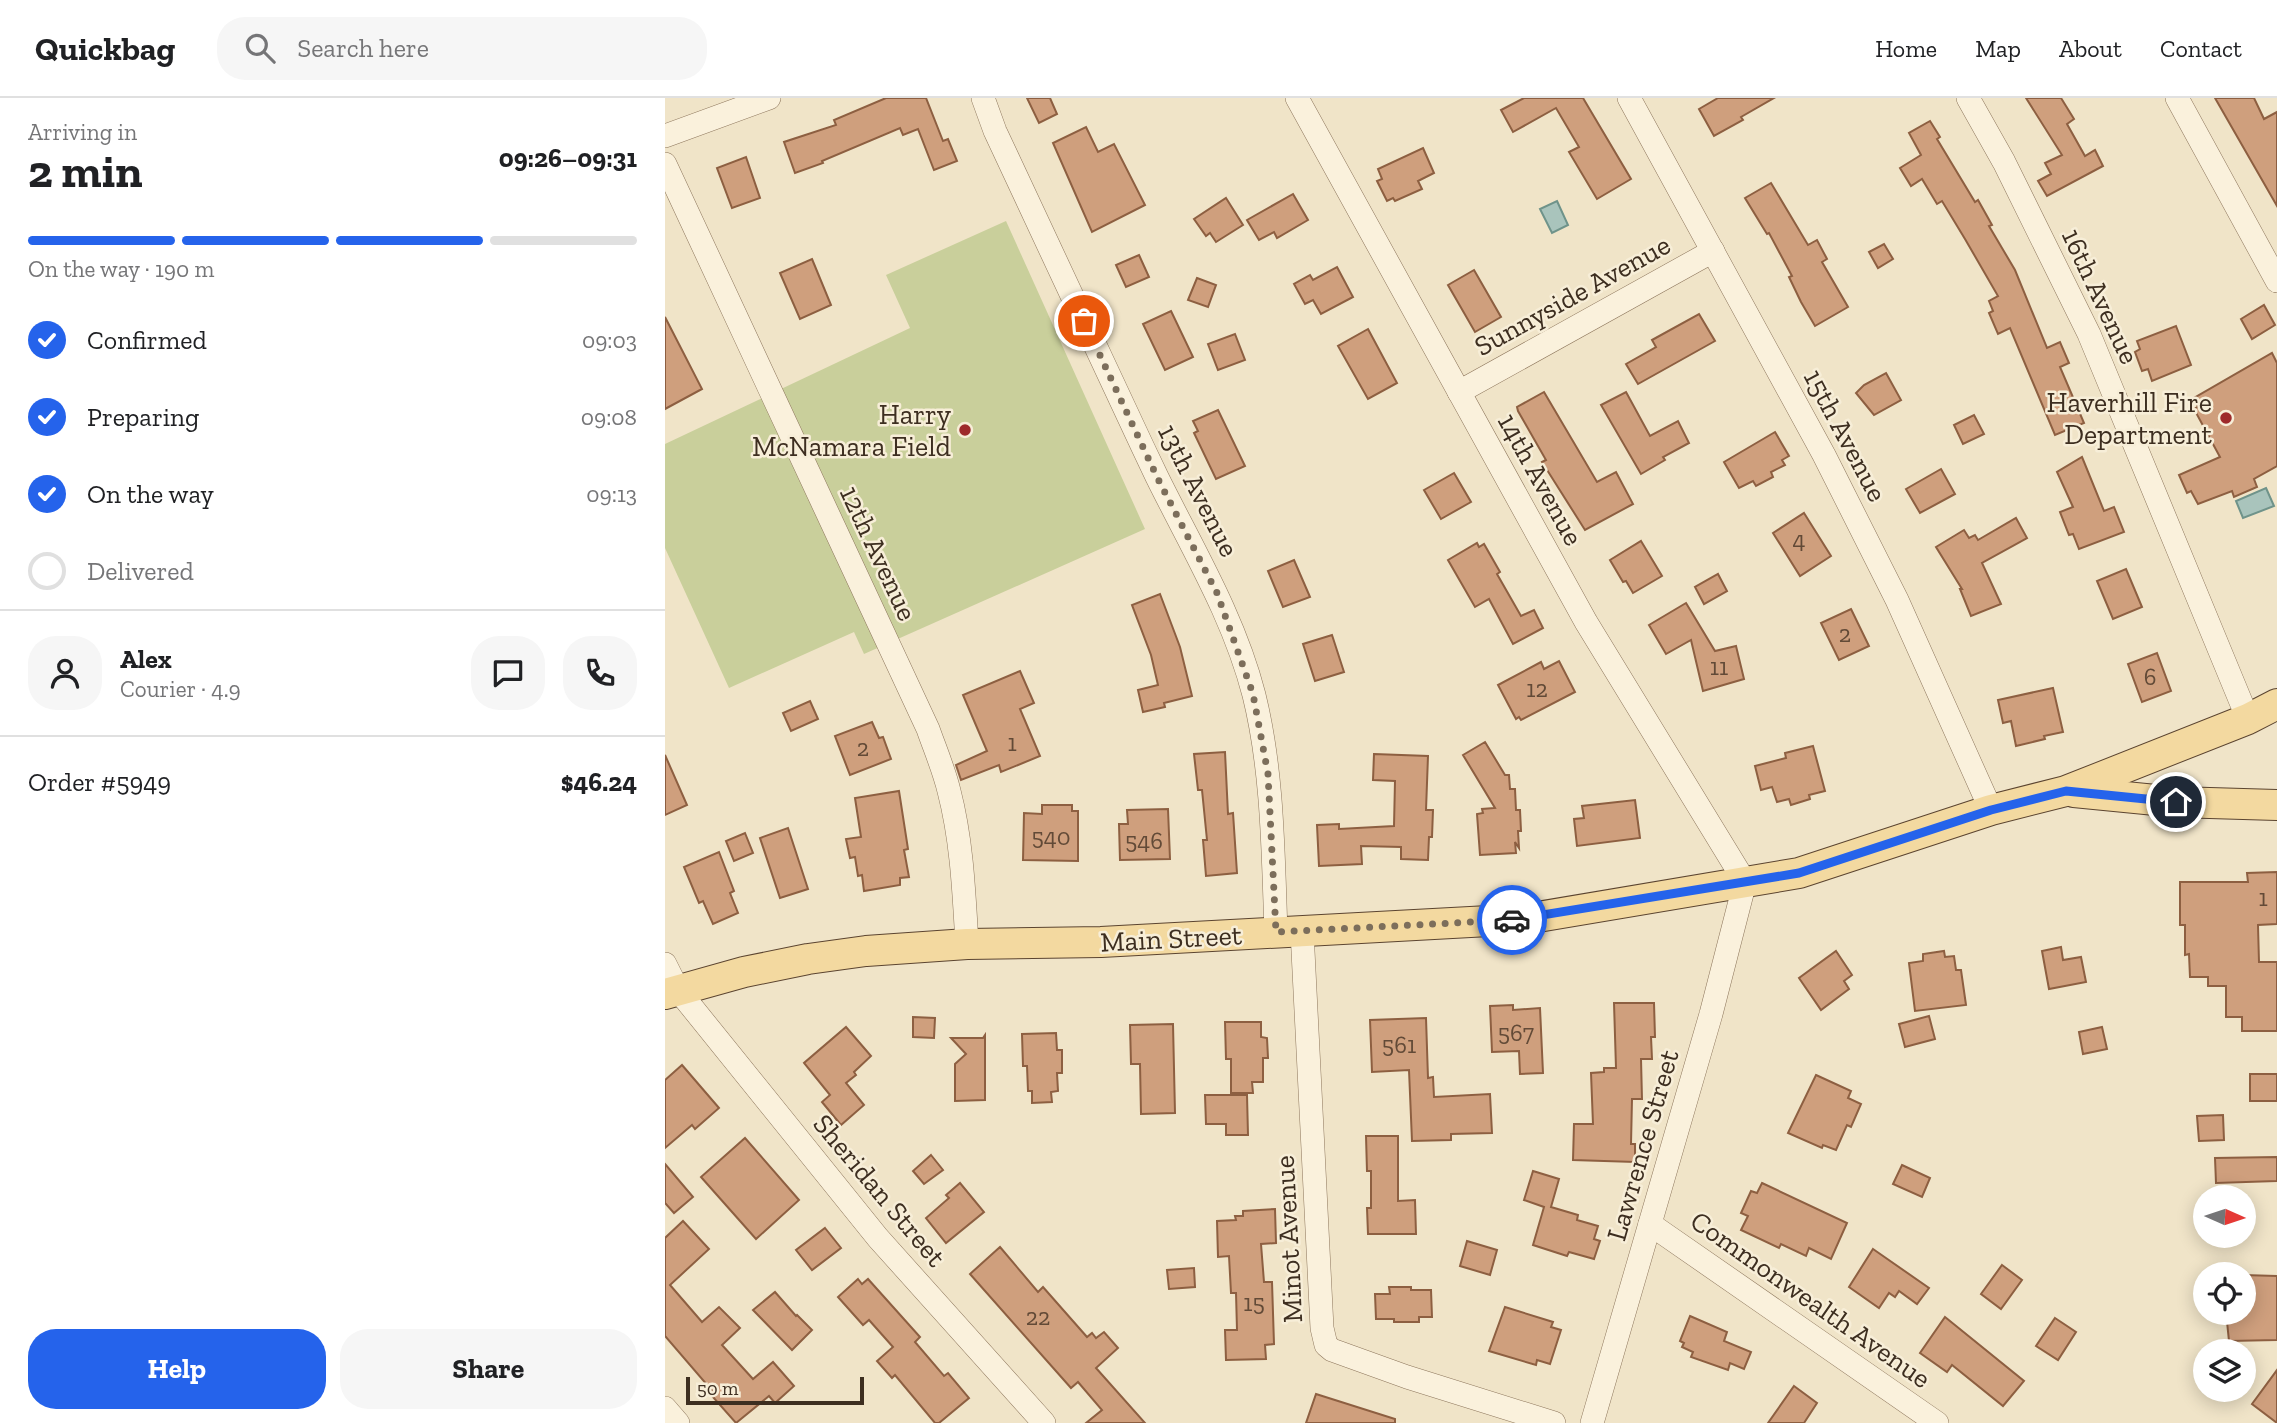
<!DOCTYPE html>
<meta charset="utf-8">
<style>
body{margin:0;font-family:"Zilla Slab",serif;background:#f6f6f6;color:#202124;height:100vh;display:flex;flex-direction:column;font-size:26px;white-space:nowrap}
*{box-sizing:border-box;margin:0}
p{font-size:23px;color:#757577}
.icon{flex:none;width:38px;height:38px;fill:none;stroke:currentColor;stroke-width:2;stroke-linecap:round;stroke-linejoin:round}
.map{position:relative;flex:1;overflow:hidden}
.drawer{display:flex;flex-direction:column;background:#fff;width:665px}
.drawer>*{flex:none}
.needle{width:46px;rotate:93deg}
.tools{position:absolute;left:1528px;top:1087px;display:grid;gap:14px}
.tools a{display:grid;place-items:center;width:63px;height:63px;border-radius:50%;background:#fff;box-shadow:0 4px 18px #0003;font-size:35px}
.scale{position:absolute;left:21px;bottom:18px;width:178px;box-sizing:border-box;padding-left:7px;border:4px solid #3d2e20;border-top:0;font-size:19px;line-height:24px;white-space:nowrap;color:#3d2e20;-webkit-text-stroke:5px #f7eed8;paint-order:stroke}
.pin{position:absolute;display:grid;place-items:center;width:60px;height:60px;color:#fff;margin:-30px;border:4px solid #fff;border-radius:50%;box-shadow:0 2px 7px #0007}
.courier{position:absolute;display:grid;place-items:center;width:70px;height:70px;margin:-35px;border:5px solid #2563eb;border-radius:50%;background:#fff;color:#222;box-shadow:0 2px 9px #0007}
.summary em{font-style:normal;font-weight:800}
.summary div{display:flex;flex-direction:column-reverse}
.summary{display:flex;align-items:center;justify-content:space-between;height:119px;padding:0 28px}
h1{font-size:46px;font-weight:800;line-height:52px}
.bar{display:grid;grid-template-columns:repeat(4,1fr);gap:10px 7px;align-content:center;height:84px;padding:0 28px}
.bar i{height:9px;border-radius:5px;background:#e0e0e0}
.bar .active{background:#2563eb}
.bar p{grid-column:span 4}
.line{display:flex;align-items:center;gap:18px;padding:0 28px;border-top:2px solid #e0e0e0}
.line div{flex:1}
.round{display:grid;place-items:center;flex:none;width:74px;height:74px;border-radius:28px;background:#f6f6f6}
ol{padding:0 28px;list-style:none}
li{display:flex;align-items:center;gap:21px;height:77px}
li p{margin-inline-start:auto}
li .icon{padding:7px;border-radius:50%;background:#2563eb;color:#fff;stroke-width:4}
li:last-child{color:#757577}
li i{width:38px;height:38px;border:4px solid #e0e0e0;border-radius:50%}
.action{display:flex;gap:14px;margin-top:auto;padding:14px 28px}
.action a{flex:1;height:80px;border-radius:28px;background:#2563eb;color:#fff;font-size:28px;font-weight:800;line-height:80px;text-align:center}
.action a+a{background:#f6f6f6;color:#202124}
header{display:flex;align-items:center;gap:42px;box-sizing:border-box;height:98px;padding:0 35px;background:#fff;border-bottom:2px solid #e0e0e0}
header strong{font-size:33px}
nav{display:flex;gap:38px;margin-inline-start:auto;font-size:24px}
.search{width:490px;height:63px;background:#f6f6f6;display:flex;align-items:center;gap:18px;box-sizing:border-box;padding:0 24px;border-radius:28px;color:#757577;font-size:26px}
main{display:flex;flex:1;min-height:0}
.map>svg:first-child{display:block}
.green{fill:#c9cf9b}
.water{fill:#a9c4bc;stroke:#6f938a;stroke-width:2}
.building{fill:#cf9f7d;stroke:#8d5f41;stroke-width:2}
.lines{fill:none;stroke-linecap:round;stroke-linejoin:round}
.minor-casing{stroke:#8d765c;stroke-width:24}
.major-casing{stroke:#5b4430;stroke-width:32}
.minor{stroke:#faf1dc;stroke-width:23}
.major{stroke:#f3d9a0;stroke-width:30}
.done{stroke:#7c6e5b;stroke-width:7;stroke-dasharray:0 12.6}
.route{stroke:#2563eb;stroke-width:9}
.poi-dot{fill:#9e2a2b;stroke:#f7eed8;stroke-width:2.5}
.labels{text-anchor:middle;stroke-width:5;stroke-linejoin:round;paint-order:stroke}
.number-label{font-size:24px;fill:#624a37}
.street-label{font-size:28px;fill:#3d2e20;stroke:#f7eed8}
.poi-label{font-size:28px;fill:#3d2e20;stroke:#f7eed8;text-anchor:end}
</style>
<header>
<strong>Quickbag</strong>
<div class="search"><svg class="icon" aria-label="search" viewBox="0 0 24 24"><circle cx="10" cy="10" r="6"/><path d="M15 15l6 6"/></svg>Search here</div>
<nav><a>Home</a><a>Map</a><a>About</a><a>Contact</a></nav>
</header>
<main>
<section class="drawer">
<div class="summary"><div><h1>2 min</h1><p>Arriving in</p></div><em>09:26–09:31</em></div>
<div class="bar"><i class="active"></i><i class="active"></i><i class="active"></i><i></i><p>On the way · 190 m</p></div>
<ol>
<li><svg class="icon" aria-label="check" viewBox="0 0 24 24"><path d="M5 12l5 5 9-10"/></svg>Confirmed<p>09:03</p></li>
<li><svg class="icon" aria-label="check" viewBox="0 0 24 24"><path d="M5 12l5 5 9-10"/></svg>Preparing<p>09:08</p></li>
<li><svg class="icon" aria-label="check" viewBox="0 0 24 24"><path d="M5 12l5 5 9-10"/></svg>On the way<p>09:13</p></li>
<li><i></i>Delivered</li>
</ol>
<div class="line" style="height:126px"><a class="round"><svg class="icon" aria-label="person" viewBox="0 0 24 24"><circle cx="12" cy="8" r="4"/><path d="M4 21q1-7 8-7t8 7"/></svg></a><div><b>Alex</b><p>Courier · 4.9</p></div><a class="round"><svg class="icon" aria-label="chat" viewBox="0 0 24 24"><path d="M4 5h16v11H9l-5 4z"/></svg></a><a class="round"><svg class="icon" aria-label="phone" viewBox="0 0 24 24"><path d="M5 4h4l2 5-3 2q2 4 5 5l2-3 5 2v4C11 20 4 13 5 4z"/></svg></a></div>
<div class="line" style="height:91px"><div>Order #5949</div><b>$46.24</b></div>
<div class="action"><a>Help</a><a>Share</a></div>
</section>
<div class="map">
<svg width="1612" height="1325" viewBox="0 0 1612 1325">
<rect width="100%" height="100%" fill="#f0e4c8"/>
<polygon class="green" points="341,123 480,431 199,556 189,534 64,590 0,450 0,346 245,230 221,177"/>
<g class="water">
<polygon points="892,103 903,127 887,135 875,111"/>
<polygon points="1601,390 1609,408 1578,420 1571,403"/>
</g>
<g class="building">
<polygon points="221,0 261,0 278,43 283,41 292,63 269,72 253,31 238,37 235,30 157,63 158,65 130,75 119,44 171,27 169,22"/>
<polygon points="362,0 385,0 392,16 374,25"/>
<polygon points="859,0 918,0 966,81 932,101 904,54 914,49 891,10 848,34 836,12"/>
<polygon points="1053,0 1109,0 1076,19 1078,22 1049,38 1034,11"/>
<polygon points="1361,0 1396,0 1409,21 1402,26 1420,58 1430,52 1438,68 1382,98 1373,83 1386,76 1380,65 1397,57"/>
<polygon points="1550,0 1589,0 1599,21 1612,14 1612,108"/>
<polygon points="1265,23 1275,39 1272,41 1310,104 1313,102 1327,127 1324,128 1350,172 1382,250 1395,244 1404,265 1395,269 1419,325 1390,337 1345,230 1333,236 1324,215 1328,213 1324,203 1333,198 1300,141 1277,103 1272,106 1257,81 1246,88 1235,70 1256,57 1244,35"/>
<polygon points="421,29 433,54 449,46 480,107 427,134 388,45"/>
<polygon points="758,50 769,75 753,83 757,91 730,103 728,100 722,103 712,83 717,81 713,71"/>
<polygon points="81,59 95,100 67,110 52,70"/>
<polygon points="1106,85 1143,147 1152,142 1162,161 1157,164 1183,209 1150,228 1136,204 1124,179 1127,178 1104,135 1102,136 1080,100"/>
<polygon points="628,96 643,122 612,140 609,134 594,142 582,122"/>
<polygon points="561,100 578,127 551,144 545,135 541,138 529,121"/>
<polygon points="1219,146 1228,161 1213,170 1204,154"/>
<polygon points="474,157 484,179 461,189 451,167"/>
<polygon points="147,161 166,207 135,221 115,175"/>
<polygon points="672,169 688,199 656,216 648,202 640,206 629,186 645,177 648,182"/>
<polygon points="809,172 836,219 810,234 783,187"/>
<polygon points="532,180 551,187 543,209 523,202"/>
<polygon points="1599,207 1610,227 1587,241 1576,221"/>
<polygon points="506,213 528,259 500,272 478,226"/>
<polygon points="1034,216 1050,243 973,286 961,266 991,249 987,242"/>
<polygon points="0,219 37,291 0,311"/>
<polygon points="1511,228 1526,267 1487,283 1483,271 1477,273 1470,254 1475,251 1472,243"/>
<polygon points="703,231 732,285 703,301 673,248"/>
<polygon points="570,236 580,262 553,272 543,246"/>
<polygon points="1607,255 1612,265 1612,368 1589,381 1592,389 1569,399 1567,393 1533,406 1526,393 1522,395 1514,377 1555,359 1529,311 1533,309 1529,300"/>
<polygon points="1221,275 1236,302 1209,317 1191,295 1199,287"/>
<polygon points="879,294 932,384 951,374 968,406 920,432 877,364 881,362 853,313 852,309"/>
<polygon points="961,294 985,338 1013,323 1024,345 998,359 1000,362 976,376 936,307"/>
<polygon points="553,312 580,368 551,381 529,335 533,333 528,323"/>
<polygon points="1309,317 1319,336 1298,346 1289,327"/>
<polygon points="1110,334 1124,358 1117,362 1120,367 1106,374 1108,379 1091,388 1088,383 1074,390 1059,364"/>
<polygon points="1417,359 1439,413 1449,409 1459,434 1414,451 1408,436 1404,437 1395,414 1408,409 1392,374"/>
<polygon points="1276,371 1290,396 1255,415 1241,391"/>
<polygon points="789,375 806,404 776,421 759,392"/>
<polygon points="1139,415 1166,458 1135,478 1108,435"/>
<polygon points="1351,420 1362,440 1317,465 1336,506 1306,518 1295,491 1297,491 1271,449 1299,432 1304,440 1310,437 1313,442"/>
<polygon points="976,443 997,478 968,495 961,483 958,484 945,462"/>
<polygon points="812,445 814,449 819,446 835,474 832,476 856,518 869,512 878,530 848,546 824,501 810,509 783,462"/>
<polygon points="629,462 645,499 618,509 603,473"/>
<polygon points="1461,471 1477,509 1448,521 1432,483"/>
<polygon points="1053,476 1062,493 1039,506 1030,489"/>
<polygon points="495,496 515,549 527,598 499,605 500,609 478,614 473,592 493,587 486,557 467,507"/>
<polygon points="1021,505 1050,553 1071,548 1079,581 1038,593 1026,542 1001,556 984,527"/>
<polygon points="1186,511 1204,548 1174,562 1156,525"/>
<polygon points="667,537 679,574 650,583 638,546"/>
<polygon points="1492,555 1506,593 1477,604 1463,566"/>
<polygon points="894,563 910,594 856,622 854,619 851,621 833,587 876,564 879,571"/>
<polygon points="355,573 369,605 355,611 375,658 336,674 334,667 296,682 291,667 322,653 298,597"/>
<polygon points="1388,590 1398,634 1379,638 1380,641 1351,648 1346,623 1338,625 1333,602"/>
<polygon points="145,603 153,621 126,633 118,615"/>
<polygon points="207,624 214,640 218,639 226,661 185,677 170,638"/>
<polygon points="820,644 840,677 844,677 845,691 850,691 851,712 855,712 856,733 853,733 854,750 850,744 851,755 815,757 812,716 818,715 817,711 830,710 798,657"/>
<polygon points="1148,648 1160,693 1144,697 1145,701 1126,707 1124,701 1112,704 1107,689 1096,692 1090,668 1121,660 1120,655"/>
<polygon points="560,654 563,716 568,715 572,775 541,778 538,742 542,742 537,692 533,692 529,656"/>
<polygon points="709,656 763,658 761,712 768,712 767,739 764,739 763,762 736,761 736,749 696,748 697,766 654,768 652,727 674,726 674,731 729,728 730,683 708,682"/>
<polygon points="0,657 22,707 0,717"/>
<polygon points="234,693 243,751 239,752 244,779 235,780 235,787 199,793 197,777 193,778 190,759 185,760 181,741 196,739 190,700"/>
<polygon points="970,702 975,740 912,748 909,721 919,720 917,708"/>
<polygon points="377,707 407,707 407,713 413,713 413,763 358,762 359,715 377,716"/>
<polygon points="503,711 505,761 455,762 454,726 463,726 462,712"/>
<polygon points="123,730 143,791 115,800 95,740"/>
<polygon points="80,735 88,755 69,763 61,743"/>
<polygon points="54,754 69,793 65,795 73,815 48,826 38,803 34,805 19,769"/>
<polygon points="1612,774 1612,826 1593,827 1594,864 1612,864 1612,933 1577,933 1577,919 1561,919 1561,888 1543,888 1543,879 1525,879 1524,856 1520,857 1520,827 1515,827 1515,784 1583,784 1582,775"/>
<polygon points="1396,849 1398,862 1416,859 1421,884 1384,891 1377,853"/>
<polygon points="1171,853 1187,877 1179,883 1184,891 1156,912 1134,880"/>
<polygon points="1279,853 1280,859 1289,858 1291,872 1296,872 1301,907 1250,913 1244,865 1258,863 1258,856"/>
<polygon points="949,905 989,905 990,939 986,939 987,961 976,961 977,1001 967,1001 966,1046 970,1046 970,1064 908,1062 909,1026 928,1026 926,975 939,974 939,970 951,970"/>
<polygon points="848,907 848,912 875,910 878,975 855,976 854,953 827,954 825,908"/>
<polygon points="1264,918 1270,941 1240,949 1234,926"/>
<polygon points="248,919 270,920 269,940 248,939"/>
<polygon points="761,920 763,980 768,979 769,999 825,996 827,1035 786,1036 786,1042 747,1043 744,972 707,974 705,922"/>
<polygon points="560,924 596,924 596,939 602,940 603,960 598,960 598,984 587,984 588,995 566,995 566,961 561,961"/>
<polygon points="508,926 510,1015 476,1016 475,966 466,966 465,927"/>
<polygon points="181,929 206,958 189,974 191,977 181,985 199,1007 176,1027 157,1004 165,997 139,965"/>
<polygon points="1437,929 1442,951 1418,956 1414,934"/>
<polygon points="391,935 392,952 397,952 397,975 392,975 393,993 386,994 387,1004 367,1005 367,993 363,993 362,968 358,968 357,936"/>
<polygon points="320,937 320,1002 290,1003 290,966 301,956 286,940 318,940"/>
<polygon points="17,967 54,1010 30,1031 27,1027 0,1050 0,982"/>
<rect x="1585" y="976" width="27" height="27"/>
<polygon points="1151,977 1186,993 1183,1000 1196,1006 1186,1029 1182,1027 1171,1052 1158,1047 1157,1050 1123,1035"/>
<polygon points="540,997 582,997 583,1037 561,1037 561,1026 541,1026"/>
<polygon points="1558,1017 1559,1042 1534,1043 1532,1018"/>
<polygon points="701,1038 733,1038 733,1103 750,1102 751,1136 703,1136 702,1110 706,1110 706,1073 702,1073"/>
<polygon points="80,1040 134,1102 91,1141 36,1079"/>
<polygon points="266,1057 278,1072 259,1086 248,1073"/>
<polygon points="1612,1059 1612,1083 1551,1085 1550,1060"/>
<polygon points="0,1066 28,1099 9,1115 0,1105"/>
<polygon points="1237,1067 1265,1080 1257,1099 1228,1086"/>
<polygon points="868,1073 894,1081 886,1109 913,1117 912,1122 933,1128 929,1141 935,1143 929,1161 904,1154 902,1158 868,1147 879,1109 859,1102"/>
<polygon points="295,1085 319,1114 281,1145 261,1120 284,1100 281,1097"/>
<polygon points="1097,1085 1182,1125 1166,1161 1144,1150 1141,1158 1116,1146 1114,1150 1076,1132 1083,1118 1076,1115 1086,1093 1092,1095"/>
<polygon points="610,1111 611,1145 596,1146 599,1184 607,1184 609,1246 600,1247 601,1261 561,1262 560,1232 572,1232 571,1195 566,1195 564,1158 553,1159 552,1123 571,1122 570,1118 578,1118 578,1113"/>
<polygon points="18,1123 44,1151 5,1187 37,1224 54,1209 75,1230 57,1247 88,1281 108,1264 129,1288 110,1305 104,1298 71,1325 47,1298 50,1296 0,1238 0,1140"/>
<polygon points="160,1130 176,1150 147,1172 131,1152"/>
<polygon points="802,1143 832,1152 825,1177 795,1168"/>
<polygon points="335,1149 373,1194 378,1189 422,1239 427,1235 431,1240 439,1234 453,1250 431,1270 480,1325 421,1325 437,1312 413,1284 406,1290 305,1176"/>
<polygon points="1208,1151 1264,1190 1252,1206 1234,1193 1230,1199 1224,1195 1214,1210 1184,1189"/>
<polygon points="1337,1167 1357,1182 1336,1211 1316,1196"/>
<polygon points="529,1170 530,1189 504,1191 502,1172"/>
<polygon points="1578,1177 1612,1178 1612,1242 1564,1243 1561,1214 1578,1214"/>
<polygon points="193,1181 197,1186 203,1181 255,1239 250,1244 279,1278 283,1275 304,1300 274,1325 270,1325 230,1277 227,1280 212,1263 228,1249 204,1222 198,1227 173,1199"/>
<polygon points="724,1189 746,1189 746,1192 766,1192 767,1219 754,1219 754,1224 729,1224 729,1221 711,1221 710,1196 725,1196"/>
<polygon points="110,1194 131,1218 132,1217 147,1232 127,1252 88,1212"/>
<polygon points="840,1209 888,1224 886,1229 896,1232 885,1266 872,1262 871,1267 824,1253"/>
<polygon points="1025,1218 1062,1234 1059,1243 1086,1254 1079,1271 1065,1265 1063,1272 1026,1259 1028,1254 1017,1249 1019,1245 1015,1243"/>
<polygon points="1280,1219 1359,1283 1338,1308 1287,1267 1282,1274 1255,1255"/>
<polygon points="1390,1220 1411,1234 1393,1262 1371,1248"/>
<polygon points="1612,1272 1612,1325 1587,1306"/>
<polygon points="1129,1288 1152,1305 1139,1325 1103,1325"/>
<polygon points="651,1296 730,1321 730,1325 641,1325"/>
</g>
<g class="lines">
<defs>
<g id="minor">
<path d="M318 0 330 33C384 148 437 264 492 379 527 450 569 519 589 597 608 674 608 755 611 834"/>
<polyline points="632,0 921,524 1080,784 1046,916 927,1325"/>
<polyline points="964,0 1159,357 1232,502 1326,712"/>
<polyline points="1303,0 1339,64 1424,236 1583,621"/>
<polyline points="1512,0 1612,183"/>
<polyline points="0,38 104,0"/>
<path d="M0 66 263 631C270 651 279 672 284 693 297 743 299 795 302 846"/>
<polyline points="794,294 1048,153"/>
<polyline points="637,833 657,1230 661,1247 667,1252 742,1279 889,1325"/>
<polyline points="0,866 13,892 213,1140 379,1325"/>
<polyline points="985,1126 1272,1325"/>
<polyline points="0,1310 13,1325"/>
</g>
<g id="major">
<polyline points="1409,694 1511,704 1612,707"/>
<polyline points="0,896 79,874 143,861 201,853 302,846 436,844 861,821 1134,775 1326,712 1401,693 1583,621 1612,606"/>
</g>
</defs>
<use href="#minor" class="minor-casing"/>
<use href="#major" class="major-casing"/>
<use href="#minor" class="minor"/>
<use href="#major" class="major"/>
</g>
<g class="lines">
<polyline class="done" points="419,223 492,379 552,495 588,596 603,676 611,834 847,822"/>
<polyline class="route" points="847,822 1134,775 1326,712 1401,693 1511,704"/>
</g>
<g class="poi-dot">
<circle cx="1561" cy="320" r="7"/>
<circle cx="300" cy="332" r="7"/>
</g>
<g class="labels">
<g class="number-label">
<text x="1134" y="450">4</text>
<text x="1180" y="544">2</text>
<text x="1054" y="577">11</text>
<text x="1485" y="587">6</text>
<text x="872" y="599">12</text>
<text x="347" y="653">1</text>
<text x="198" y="658">2</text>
<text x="386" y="747">540</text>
<text x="479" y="751">546</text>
<text x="1598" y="808">1</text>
<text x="851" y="943">567</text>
<text x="734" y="955">561</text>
<text x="589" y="1213">15</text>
<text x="373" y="1227">22</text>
</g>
<g class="street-label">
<text transform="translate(907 197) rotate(-29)" y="10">Sunnyside Avenue</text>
<text transform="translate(1436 198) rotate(65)" y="10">16th Avenue</text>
<text transform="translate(1181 337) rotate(62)" y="10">15th Avenue</text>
<text transform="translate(876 381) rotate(61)" y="10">14th Avenue</text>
<text transform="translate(534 392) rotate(63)" y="10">13th Avenue</text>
<text transform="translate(214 455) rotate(65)" y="10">12th Avenue</text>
<text transform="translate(506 840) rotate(-3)" y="10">Main Street</text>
<text transform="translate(977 1047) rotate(-74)" y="10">Lawrence Street</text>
<text transform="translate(215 1092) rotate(50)" y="10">Sheridan Street</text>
<text transform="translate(623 1141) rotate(-93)" y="10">Minot Avenue</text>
<text transform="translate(1146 1201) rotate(35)" y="10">Commonwealth Avenue</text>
</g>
<g class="poi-label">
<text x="1547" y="314">Haverhill Fire<tspan x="1547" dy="32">Department</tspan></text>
<text x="286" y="326">Harry<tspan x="286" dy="32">McNamara Field</tspan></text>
</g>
</g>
</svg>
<div class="tools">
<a><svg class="needle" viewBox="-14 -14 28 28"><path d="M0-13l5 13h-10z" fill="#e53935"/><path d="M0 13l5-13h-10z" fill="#757577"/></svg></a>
<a><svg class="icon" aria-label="locate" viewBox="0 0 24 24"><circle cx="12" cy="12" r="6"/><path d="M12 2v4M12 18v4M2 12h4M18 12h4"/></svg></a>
<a><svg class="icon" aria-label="layers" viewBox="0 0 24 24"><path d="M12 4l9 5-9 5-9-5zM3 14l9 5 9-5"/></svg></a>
</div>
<div class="scale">50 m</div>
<div class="pin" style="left:419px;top:223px;background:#ea580c"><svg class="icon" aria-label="bag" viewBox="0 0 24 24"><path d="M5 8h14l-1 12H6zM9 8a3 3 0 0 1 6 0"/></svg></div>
<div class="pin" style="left:1511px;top:704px;background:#1f2937"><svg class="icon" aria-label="home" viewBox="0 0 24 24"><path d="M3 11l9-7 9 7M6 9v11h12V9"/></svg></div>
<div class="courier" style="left:847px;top:822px"><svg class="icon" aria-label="car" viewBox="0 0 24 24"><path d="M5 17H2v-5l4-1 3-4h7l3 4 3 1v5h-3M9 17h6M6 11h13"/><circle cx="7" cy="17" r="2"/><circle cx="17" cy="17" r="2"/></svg></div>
</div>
</main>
